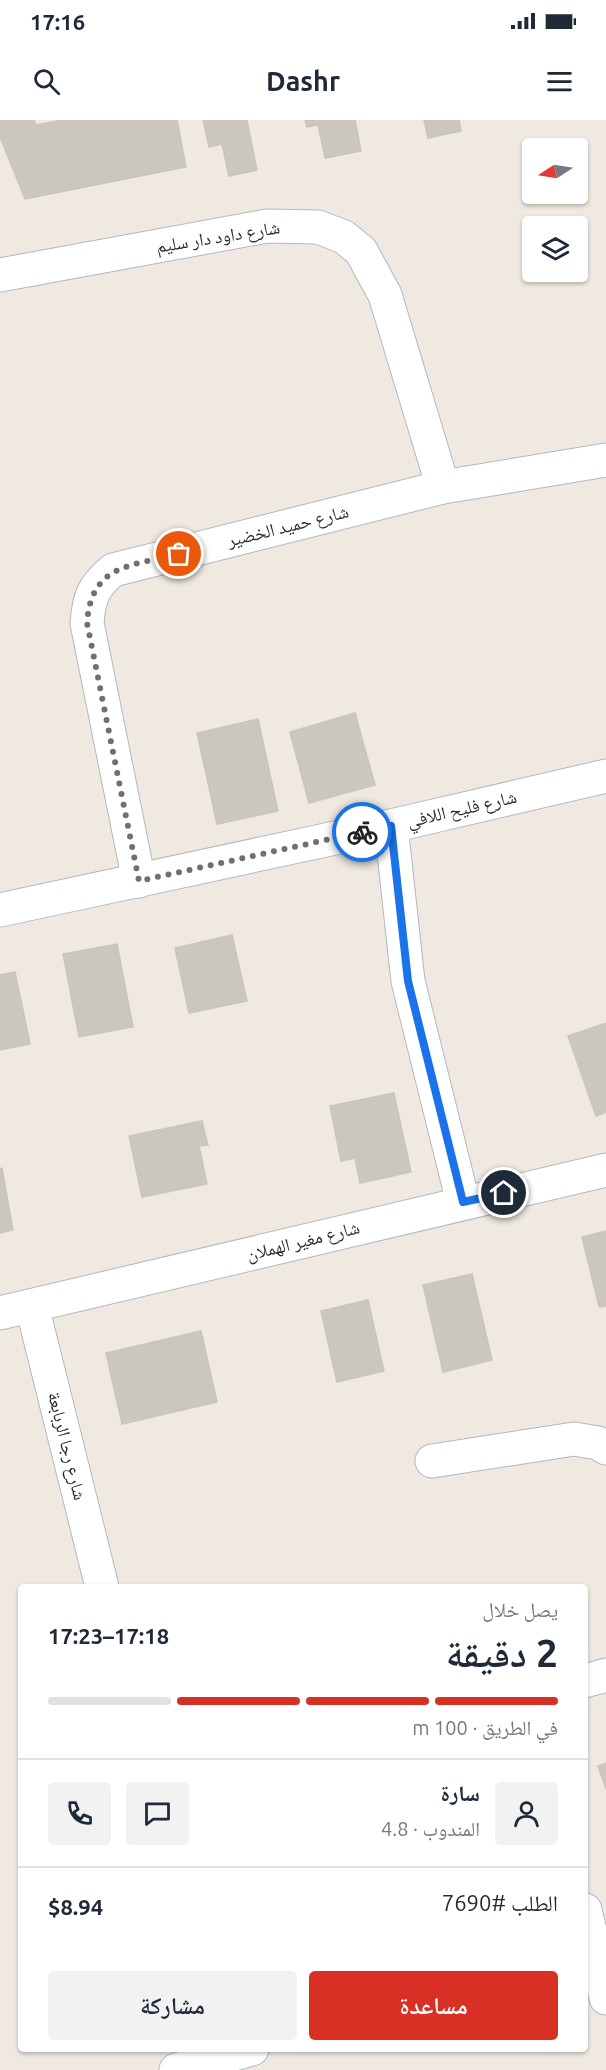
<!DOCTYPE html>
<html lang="ar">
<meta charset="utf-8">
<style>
body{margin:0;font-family:Ubuntu,"Noto Naskh Arabic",sans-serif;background:#f2f2f3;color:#1f2937;direction:rtl;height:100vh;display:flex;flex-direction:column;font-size:22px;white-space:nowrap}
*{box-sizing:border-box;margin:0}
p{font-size:20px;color:#747a83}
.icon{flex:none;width:33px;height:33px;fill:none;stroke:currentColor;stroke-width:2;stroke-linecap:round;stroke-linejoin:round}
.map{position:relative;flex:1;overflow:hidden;direction:ltr}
.details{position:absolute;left:18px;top:1464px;width:570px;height:468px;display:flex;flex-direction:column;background:#fff;border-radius:6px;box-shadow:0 2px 4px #0004;direction:rtl}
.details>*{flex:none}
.needle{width:39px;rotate:258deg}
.controls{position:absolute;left:522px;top:18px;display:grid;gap:12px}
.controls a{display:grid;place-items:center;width:66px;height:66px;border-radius:6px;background:#fff;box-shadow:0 2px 4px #0004;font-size:30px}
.pin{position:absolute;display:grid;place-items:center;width:51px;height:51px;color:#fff;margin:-26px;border:3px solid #fff;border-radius:50%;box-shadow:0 2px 6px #0007}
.courier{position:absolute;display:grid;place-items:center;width:60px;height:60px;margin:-30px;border:4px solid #1a73e8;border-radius:50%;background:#fff;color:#222;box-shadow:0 2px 8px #0007}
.summary em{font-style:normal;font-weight:600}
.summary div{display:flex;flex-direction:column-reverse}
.summary{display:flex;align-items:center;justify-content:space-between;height:102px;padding:0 30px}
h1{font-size:39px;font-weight:600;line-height:45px}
.bar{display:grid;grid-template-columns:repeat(4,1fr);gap:9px 6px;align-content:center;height:72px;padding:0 30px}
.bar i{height:8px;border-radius:4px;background:#e0e1e3}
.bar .selected{background:#d93025}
.bar p{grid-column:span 4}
.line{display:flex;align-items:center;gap:15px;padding:0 30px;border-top:2px solid #e0e1e3}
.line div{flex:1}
.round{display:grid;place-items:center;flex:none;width:63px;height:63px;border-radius:6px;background:#f2f2f3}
.action{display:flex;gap:12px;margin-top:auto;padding:12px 30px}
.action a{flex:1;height:69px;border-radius:6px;background:#d93025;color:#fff;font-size:24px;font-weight:600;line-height:69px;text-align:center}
.action a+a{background:#f2f2f3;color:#1f2937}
.status{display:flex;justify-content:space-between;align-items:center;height:42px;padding:0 30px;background:#fff;direction:ltr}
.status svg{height:16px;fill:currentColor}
header{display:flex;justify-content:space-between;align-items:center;height:78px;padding:0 30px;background:#fff;font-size:27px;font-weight:600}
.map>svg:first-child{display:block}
.building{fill:#cbc7bf;stroke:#cbc5ba;stroke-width:1.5}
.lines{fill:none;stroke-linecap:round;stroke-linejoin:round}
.minor-casing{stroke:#b4b7c1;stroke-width:35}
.tertiary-casing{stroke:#b4b7c1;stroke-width:35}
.minor{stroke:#fff;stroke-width:33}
.tertiary{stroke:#fff;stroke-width:33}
.done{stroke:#726f6d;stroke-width:6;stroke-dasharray:0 10.8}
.route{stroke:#1a73e8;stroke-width:8}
.labels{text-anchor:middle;stroke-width:5;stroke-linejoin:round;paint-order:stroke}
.street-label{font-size:18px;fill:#2e2e2e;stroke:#fff}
</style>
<div class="status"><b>17:16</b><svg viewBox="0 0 49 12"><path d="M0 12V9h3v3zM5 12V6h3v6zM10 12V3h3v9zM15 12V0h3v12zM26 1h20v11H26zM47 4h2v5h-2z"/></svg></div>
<header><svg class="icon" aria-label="menu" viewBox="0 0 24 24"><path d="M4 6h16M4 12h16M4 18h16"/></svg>Dashr<svg class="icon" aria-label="search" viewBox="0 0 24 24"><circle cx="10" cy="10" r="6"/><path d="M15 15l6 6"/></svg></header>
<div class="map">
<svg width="606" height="1950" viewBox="0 0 606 1950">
<rect width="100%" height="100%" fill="#efe9e1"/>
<g class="building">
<polygon points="0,0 34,0 36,5 62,0 177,0 186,47 25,79 0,17"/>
<polygon points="203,0 247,0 257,50 229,56 222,24 209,27"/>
<polygon points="305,0 355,0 361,31 325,38 318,5 307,7"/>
<polygon points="424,0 459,0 461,11 428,18"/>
<polygon points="355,593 375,665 309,683 290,612"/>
<polygon points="258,599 278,691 217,704 197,613"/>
<polygon points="232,815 247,881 189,893 175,828"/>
<polygon points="117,824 133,907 79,917 63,834"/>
<polygon points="15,852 30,924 0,930 0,855"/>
<polygon points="606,903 606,992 596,996 568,916"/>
<polygon points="394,973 411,1052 360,1063 355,1038 341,1041 330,986"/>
<polygon points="202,1001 208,1025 199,1026 207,1064 142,1077 129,1016"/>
<polygon points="2,1048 13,1110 0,1113 0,1049"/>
<polygon points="606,1111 606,1186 599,1187 582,1117"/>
<polygon points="472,1154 492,1240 443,1252 423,1165"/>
<polygon points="368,1180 384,1251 337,1262 321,1191"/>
<polygon points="201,1211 217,1282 122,1304 106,1233"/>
<polygon points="606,1643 606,1669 598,1646"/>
</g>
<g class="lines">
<defs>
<g id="minor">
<polyline points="0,155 267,106 318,107 344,117 361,131 385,175 443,367"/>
<polyline points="391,706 408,861 463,1082"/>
<path d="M139 761 87 503C89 477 93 467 113 450L443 367 606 340"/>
<polyline points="0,790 391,706 606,656"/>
<polyline points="32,1186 102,1467"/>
<polyline points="432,1341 574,1319 598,1323 606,1328"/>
<polyline points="585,1561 606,1555"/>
<polyline points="585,1790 606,1878"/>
<polyline points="176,1950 252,1929"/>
</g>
<polyline id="tertiary" points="0,1193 606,1050"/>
</defs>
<use href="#minor" class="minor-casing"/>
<use href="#tertiary" class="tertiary-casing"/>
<use href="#minor" class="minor"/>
<use href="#tertiary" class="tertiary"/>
</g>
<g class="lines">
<path class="done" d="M179 434C131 446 91 444 87 503L139 761 362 712"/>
<polyline class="route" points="362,712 391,706 408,861 463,1082 504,1073"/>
</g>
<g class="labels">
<g class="street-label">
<text transform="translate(218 117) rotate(-9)" y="6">شارع داود دار سليم</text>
<text transform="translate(288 406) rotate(-14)" y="6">شارع حميد الخضير</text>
<text transform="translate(462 689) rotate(-13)" y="6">شارع فليح اللافي</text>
<text transform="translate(303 1121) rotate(-14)" y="6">شارع مغير الهملان</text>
<text transform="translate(67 1326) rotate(76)" y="6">شارع رجا الربابعة</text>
</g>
</g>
</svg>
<div class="controls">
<a><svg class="needle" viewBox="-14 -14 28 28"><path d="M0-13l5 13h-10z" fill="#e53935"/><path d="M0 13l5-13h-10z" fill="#747a83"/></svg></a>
<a><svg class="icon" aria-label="layers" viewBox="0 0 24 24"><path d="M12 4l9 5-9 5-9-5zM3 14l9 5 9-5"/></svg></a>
</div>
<div class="pin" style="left:179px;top:434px;background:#ea580c"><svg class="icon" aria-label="bag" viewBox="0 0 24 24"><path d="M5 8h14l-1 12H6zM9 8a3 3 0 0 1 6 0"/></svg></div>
<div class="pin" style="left:504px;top:1073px;background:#1f2937"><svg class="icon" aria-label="home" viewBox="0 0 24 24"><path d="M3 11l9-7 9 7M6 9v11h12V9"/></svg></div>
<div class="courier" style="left:362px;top:712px"><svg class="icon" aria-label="bike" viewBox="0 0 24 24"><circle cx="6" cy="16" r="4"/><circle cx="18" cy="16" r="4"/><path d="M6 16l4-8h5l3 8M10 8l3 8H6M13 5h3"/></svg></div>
<section class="details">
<div class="summary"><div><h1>2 دقيقة</h1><p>يصل خلال</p></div><em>17:18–17:23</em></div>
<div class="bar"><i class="selected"></i><i class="selected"></i><i class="selected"></i><i></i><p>في الطريق · 100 m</p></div>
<div class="line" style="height:108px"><a class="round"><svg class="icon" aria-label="person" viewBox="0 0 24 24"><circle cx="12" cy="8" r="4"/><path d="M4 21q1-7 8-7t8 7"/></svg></a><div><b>سارة</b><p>المندوب · 4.8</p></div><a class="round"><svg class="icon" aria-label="chat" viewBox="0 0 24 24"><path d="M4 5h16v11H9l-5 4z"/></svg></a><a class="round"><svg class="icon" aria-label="phone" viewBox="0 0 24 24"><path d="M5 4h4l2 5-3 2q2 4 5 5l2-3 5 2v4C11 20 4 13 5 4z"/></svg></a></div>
<div class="line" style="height:78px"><div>الطلب #7690</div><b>$8.94</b></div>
<div class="action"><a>مساعدة</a><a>مشاركة</a></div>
</section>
</div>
